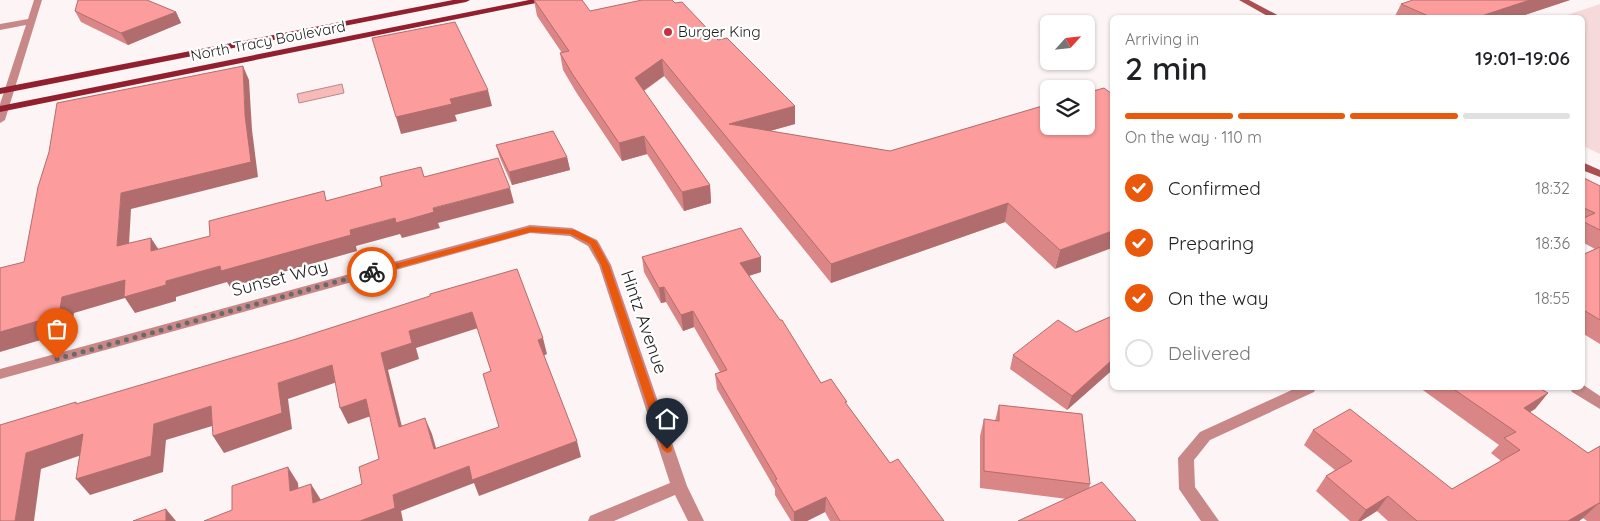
<!DOCTYPE html>
<meta charset="utf-8">
<style>
body{margin:0;font-family:Quicksand,sans-serif;background:#f6f6f6;color:#202124;height:100vh;display:flex;flex-direction:column;font-size:19px;white-space:nowrap}
*{box-sizing:border-box;margin:0}
p{font-size:16px;color:#757577}
.icon{flex:none;width:28px;height:28px;fill:none;stroke:currentColor;stroke-width:2;stroke-linecap:round;stroke-linejoin:round}
.map{position:relative;flex:1;overflow:hidden}
.sheet{position:absolute;left:1110px;top:15px;width:475px;height:375px;display:flex;flex-direction:column;background:#fff;border-radius:8px;box-shadow:0 1px 4px #0004}
.sheet>*{flex:none}
.needle{width:32px;rotate:63deg}
.buttons{position:absolute;left:1040px;top:15px;display:grid;gap:10px}
.buttons a{display:grid;place-items:center;width:55px;height:55px;border-radius:8px;background:#fff;box-shadow:0 1px 4px #0004;font-size:25px}
.pin{position:absolute;display:grid;place-items:center;width:42px;height:42px;color:#fff;margin:-51px -21px;border-radius:50% 50% 50% 0;rotate:-45deg;box-shadow:0 0 5px #0007}
.pin .icon{rotate:45deg}
.courier{position:absolute;display:grid;place-items:center;width:50px;height:50px;margin:-25px;border:4px solid #ea580c;border-radius:50%;background:#fff;color:#222;box-shadow:0 1px 6px #0007}
.summary em{font-style:normal;font-weight:600}
.summary div{display:flex;flex-direction:column-reverse}
.summary{display:flex;align-items:center;justify-content:space-between;height:85px;padding:0 15px}
h1{font-size:32px;font-weight:600;line-height:38px}
.bar{display:grid;grid-template-columns:repeat(4,1fr);gap:8px 5px;align-content:center;height:60px;padding:0 15px}
.bar i{height:6px;border-radius:4px;background:#e0e0e0}
.bar .on{background:#ea580c}
.bar p{grid-column:span 4}
ol{padding:0 15px;list-style:none}
li{display:flex;align-items:center;gap:15px;height:55px}
li p{margin-inline-start:auto}
li .icon{padding:5px;border-radius:50%;background:#ea580c;color:#fff;stroke-width:4}
li:last-child{color:#757577}
li i{width:28px;height:28px;border:2px solid #e0e0e0;border-radius:50%}
.map>svg:first-child{display:block}
.green{fill:#f6dad9}
.water{fill:#f7bab9;stroke:#b68b8a}
.lines{fill:none;stroke-linecap:round;stroke-linejoin:round}
.street{fill:#c88887;fill-rule:evenodd}
.secondary{fill:#ab4f52;fill-rule:evenodd}
.primary{fill:#921f2d;fill-rule:evenodd}
.wall{fill:#da8686}
.shaded-wall{fill:#b16d6d}
.building{fill:#fd9c9c;stroke:#b16d6d;fill-rule:evenodd}
.route{fill:#ea580c}
.done{stroke:#6d6868;stroke-width:5;stroke-dasharray:0 9}
.poi-dot{fill:#c23241;stroke:#fff;stroke-width:2}
.labels{text-anchor:middle;stroke-width:4.5;stroke-linejoin:round;paint-order:stroke}
.far-poi-label{font-size:15px;fill:#1f1c1c;stroke:#fff;text-anchor:start}
.far-street-label{font-size:15px;fill:#1f1c1c;stroke:#fff}
.street-label{font-size:18px;fill:#1f1c1c;stroke:#fff}
</style>
<div class="map">
<svg width="1600" height="521" viewBox="0 0 1600 521">
<rect width="100%" height="100%" fill="#fdf5f5"/>
<polygon class="green" points="1600,4 1600,154 1583,146 1582,18 1561,17"/>
<polygon class="water" points="342,84 344,93 299,103 297,94"/>
<g class="lines">
<g class="street">
<polygon points="34,0 42,0 5,120 0,123 0,104 26,25 0,30 0,24 28,19"/>
<polygon points="530,225 572,228 597,240 599,243 611,265 687,486 704,521 688,521 675,495 614,521 588,521 590,516 670,483 599,265 588,246 570,236 530,233 0,379 0,369"/>
<polygon points="1582,384 1600,396 1600,409 1572,392 1570,388 1582,388"/>
<polygon points="1296,388 1316,388 1314,392 1210,440 1194,460 1195,487 1219,521 1201,521 1179,489 1178,458 1200,432"/>
</g>
<g class="secondary">
<polygon points="1239,0 1249,0 1283,18 1271,18"/>
<polygon points="1582,162 1600,170 1600,177 1582,170"/>
</g>
<g class="primary">
<polygon points="453,0 470,0 466,2 0,94 0,88"/>
<polygon points="529,0 545,0 541,2 0,112 0,106"/>
</g>
</g>
<g class="wall">
<polygon points="534,0 590,11 795,124 769,131 890,151 1104,88 1055,269 1005,222 831,283 664,76 644,91 710,185 711,203 684,211 647,154 622,161 576,92 563,70 560,53 562,53 537,16"/>
<polygon points="1570,0 1516,18 1394,18 1401,4"/>
<polygon points="75,11 176,12 181,23 128,45 81,22"/>
<polygon points="496,145 567,157 570,170 512,185 500,158"/>
<polygon points="1582,177 1600,186 1600,344 1582,333 1582,255 1595,249 1582,242"/>
<polygon points="642,257 761,257 761,272 749,276 821,383 847,405 890,463 944,521 830,521 825,512 807,521 791,521 775,495 775,489 717,389 715,374 720,372 694,327 683,331 666,302 661,303 644,272"/>
<polygon points="1112,316 1112,371 1110,372 1067,410 1010,369 1013,355 1076,332"/>
<polygon points="1420,388 1539,388 1548,393 1535,409 1530,412 1588,453 1600,446 1600,521 1587,521 1583,518 1579,521 1388,521 1377,511 1361,521 1350,521 1316,491 1326,476 1335,470 1304,445 1313,430 1452,489 1501,461 1491,453 1499,445"/>
<polygon points="999,405 1090,484 1089,489 1067,499 980,488 980,436 984,419 995,421"/>
</g>
<g class="shaded-wall">
<polygon points="1530,0 1570,0 1516,18 1475,18"/>
<polygon points="176,12 181,23 128,45 121,33"/>
<polygon points="662,59 664,76 637,95 635,78"/>
<polygon points="243,66 249,80 252,130 258,177 131,209 128,262 117,246 121,193 245,115"/>
<polygon points="488,90 492,106 455,115 457,121 401,134 396,117 450,99"/>
<polygon points="795,106 795,124 730,142 729,124"/>
<polygon points="644,136 647,154 622,161 619,143"/>
<polygon points="567,157 570,170 512,185 509,172"/>
<polygon points="710,185 711,203 684,211 682,192"/>
<polygon points="510,188 514,203 438,223 440,228 402,238 400,234 356,246 357,251 230,287 227,282 176,297 176,301 135,313 125,298 74,313 71,331 0,352 0,332 62,297 125,280 166,281 350,230"/>
<polygon points="1008,203 1005,222 831,283 831,264"/>
<polygon points="1112,231 1112,248 1055,269 1060,250"/>
<polygon points="151,238 161,253 151,251"/>
<polygon points="761,257 761,272 741,278 740,263"/>
<polygon points="664,287 666,302 661,303 659,288"/>
<polygon points="693,311 694,327 683,331 681,315"/>
<polygon points="472,312 478,328 416,348 419,359 388,370 406,443 399,427 381,353 409,331"/>
<polygon points="543,338 547,354 543,356 538,340"/>
<polygon points="1112,360 1112,371 1110,372 1067,410 1072,396"/>
<polygon points="332,365 340,381 288,399 292,429 224,453 213,436 278,383"/>
<polygon points="1548,393 1535,409 1512,423 1524,408"/>
<polygon points="366,399 374,415 348,424 340,408"/>
<polygon points="211,406 222,423 166,440 163,472 90,495 76,479 154,424"/>
<polygon points="425,418 432,434 441,465 434,449"/>
<polygon points="83,434 96,450 41,469 34,521 15,521 26,453"/>
<polygon points="577,441 581,457 479,496 474,483 401,511 403,521 360,521 393,495 469,466"/>
<polygon points="288,467 298,483 300,507 290,491"/>
<polygon points="311,484 321,500 313,503"/>
<polygon points="1388,496 1377,511 1361,521 1358,521 1366,510"/>
<polygon points="826,497 825,512 807,521 794,521 794,512"/>
<polygon points="1599,503 1583,518 1579,521 1568,521"/>
<polygon points="166,509 176,521 166,521"/>
</g>
<g class="building">
<polygon points="78,0 147,0 176,12 121,33 75,11"/>
<polygon points="534,0 582,0 590,11 642,0 672,0 675,3 682,2 718,40 727,38 795,106 729,124 890,151 1049,104 1049,126 1086,126 1086,93 1104,88 1112,94 1112,231 1060,250 1008,203 831,264 662,59 635,78 710,185 682,192 644,136 619,143 573,75 560,53 569,51"/>
<polygon points="1413,0 1530,0 1475,18 1433,18 1401,4"/>
<polygon points="455,22 488,90 450,99 452,104 396,117 372,38"/>
<polygon points="243,66 245,115 251,162 121,193 117,246 151,238 151,251 210,236 209,221 324,191 326,201 382,186 380,177 421,167 424,177 498,158 510,188 433,208 434,212 396,223 395,218 350,230 351,235 221,271 220,266 166,281 166,285 124,297 125,280 62,297 59,315 0,332 0,268 24,262 38,187 49,152 57,103"/>
<polygon points="553,131 567,157 509,172 496,145"/>
<polygon points="1582,177 1600,186 1600,230 1582,221 1582,219 1595,213 1582,207"/>
<polygon points="741,228 761,257 740,263 780,320 782,320 821,383 831,379 847,402 845,402 890,463 898,459 944,521 840,521 826,497 794,512 775,480 777,479 715,374 727,370 693,311 681,315 664,287 659,288 642,257"/>
<polygon points="1600,247 1600,320 1582,309 1582,255"/>
<path d="M517 269 543 338 538 340 577 441 472 480 469 466 393 495 395 508 360 521H204L232 510V486L288 467 290 491 311 484 313 503 362 484 359 467 379 459 366 399 340 408 332 365 278 383 282 413 213 436 211 406 154 424 151 456 76 479 83 434 26 453 15 521H0V425L76 402V404L293 340 430 296V294ZM472 312 491 371 483 374 499 427 434 449 425 418 399 427 381 353 412 343 409 331Z"/>
<polygon points="1112,316 1112,360 1072,396 1013,355 1058,320 1076,332"/>
<polygon points="1452,388 1539,388 1548,393 1524,408 1588,453 1600,446 1600,504 1599,503 1568,521 1417,521 1388,496 1366,510 1326,476 1352,461 1313,430 1350,409 1452,489 1520,450 1504,438 1516,432"/>
<polygon points="999,405 1082,414 1090,484 984,471 984,419 999,421"/>
<polygon points="1102,482 1136,521 1018,521"/>
<polygon points="166,509 166,521 133,521"/>
</g>
<polygon class="route" points="530,227 575,230 596,241 609,265 672,449 671,452 667,453 662,449 601,265 590,244 570,234 531,232 372,275 368,272 369,271"/>
<g class="lines">
<polyline class="done" points="57,359 372,272"/>
</g>
<circle class="poi-dot" cx="668" cy="32" r="5"/>
<g class="labels">
<g class="far-poi-label">
<text x="678" y="37">Burger King</text>
</g>
<g class="far-street-label">
<text transform="translate(268 41) rotate(-11)" y="5">North Tracy Boulevard</text>
</g>
<g class="street-label">
<text transform="translate(280 278) rotate(-15)" y="6">Sunset Way</text>
<text transform="translate(644 322) rotate(71)" y="6">Hintz Avenue</text>
</g>
</g>
</svg>
<div class="buttons">
<a><svg class="needle" viewBox="-14 -14 28 28"><path d="M0-13l5 13h-10z" fill="#e53935"/><path d="M0 13l5-13h-10z" fill="#757577"/></svg></a>
<a><svg class="icon" aria-label="layers" viewBox="0 0 24 24"><path d="M12 4l9 5-9 5-9-5zM3 14l9 5 9-5"/></svg></a>
</div>
<div class="pin" style="left:57px;top:359px;background:#ea580c"><svg class="icon" aria-label="bag" viewBox="0 0 24 24"><path d="M5 8h14l-1 12H6zM9 8a3 3 0 0 1 6 0"/></svg></div>
<div class="pin" style="left:667px;top:449px;background:#1f2937"><svg class="icon" aria-label="home" viewBox="0 0 24 24"><path d="M3 11l9-7 9 7M6 9v11h12V9"/></svg></div>
<div class="courier" style="left:372px;top:272px"><svg class="icon" aria-label="bike" viewBox="0 0 24 24"><circle cx="6" cy="16" r="4"/><circle cx="18" cy="16" r="4"/><path d="M6 16l4-8h5l3 8M10 8l3 8H6M13 5h3"/></svg></div>
<section class="sheet">
<div class="summary"><div><h1>2 min</h1><p>Arriving in</p></div><em>19:01–19:06</em></div>
<div class="bar"><i class="on"></i><i class="on"></i><i class="on"></i><i></i><p>On the way · 110 m</p></div>
<ol>
<li><svg class="icon" aria-label="check" viewBox="0 0 24 24"><path d="M5 12l5 5 9-10"/></svg>Confirmed<p>18:32</p></li>
<li><svg class="icon" aria-label="check" viewBox="0 0 24 24"><path d="M5 12l5 5 9-10"/></svg>Preparing<p>18:36</p></li>
<li><svg class="icon" aria-label="check" viewBox="0 0 24 24"><path d="M5 12l5 5 9-10"/></svg>On the way<p>18:55</p></li>
<li><i></i>Delivered</li>
</ol>
</section>
</div>
